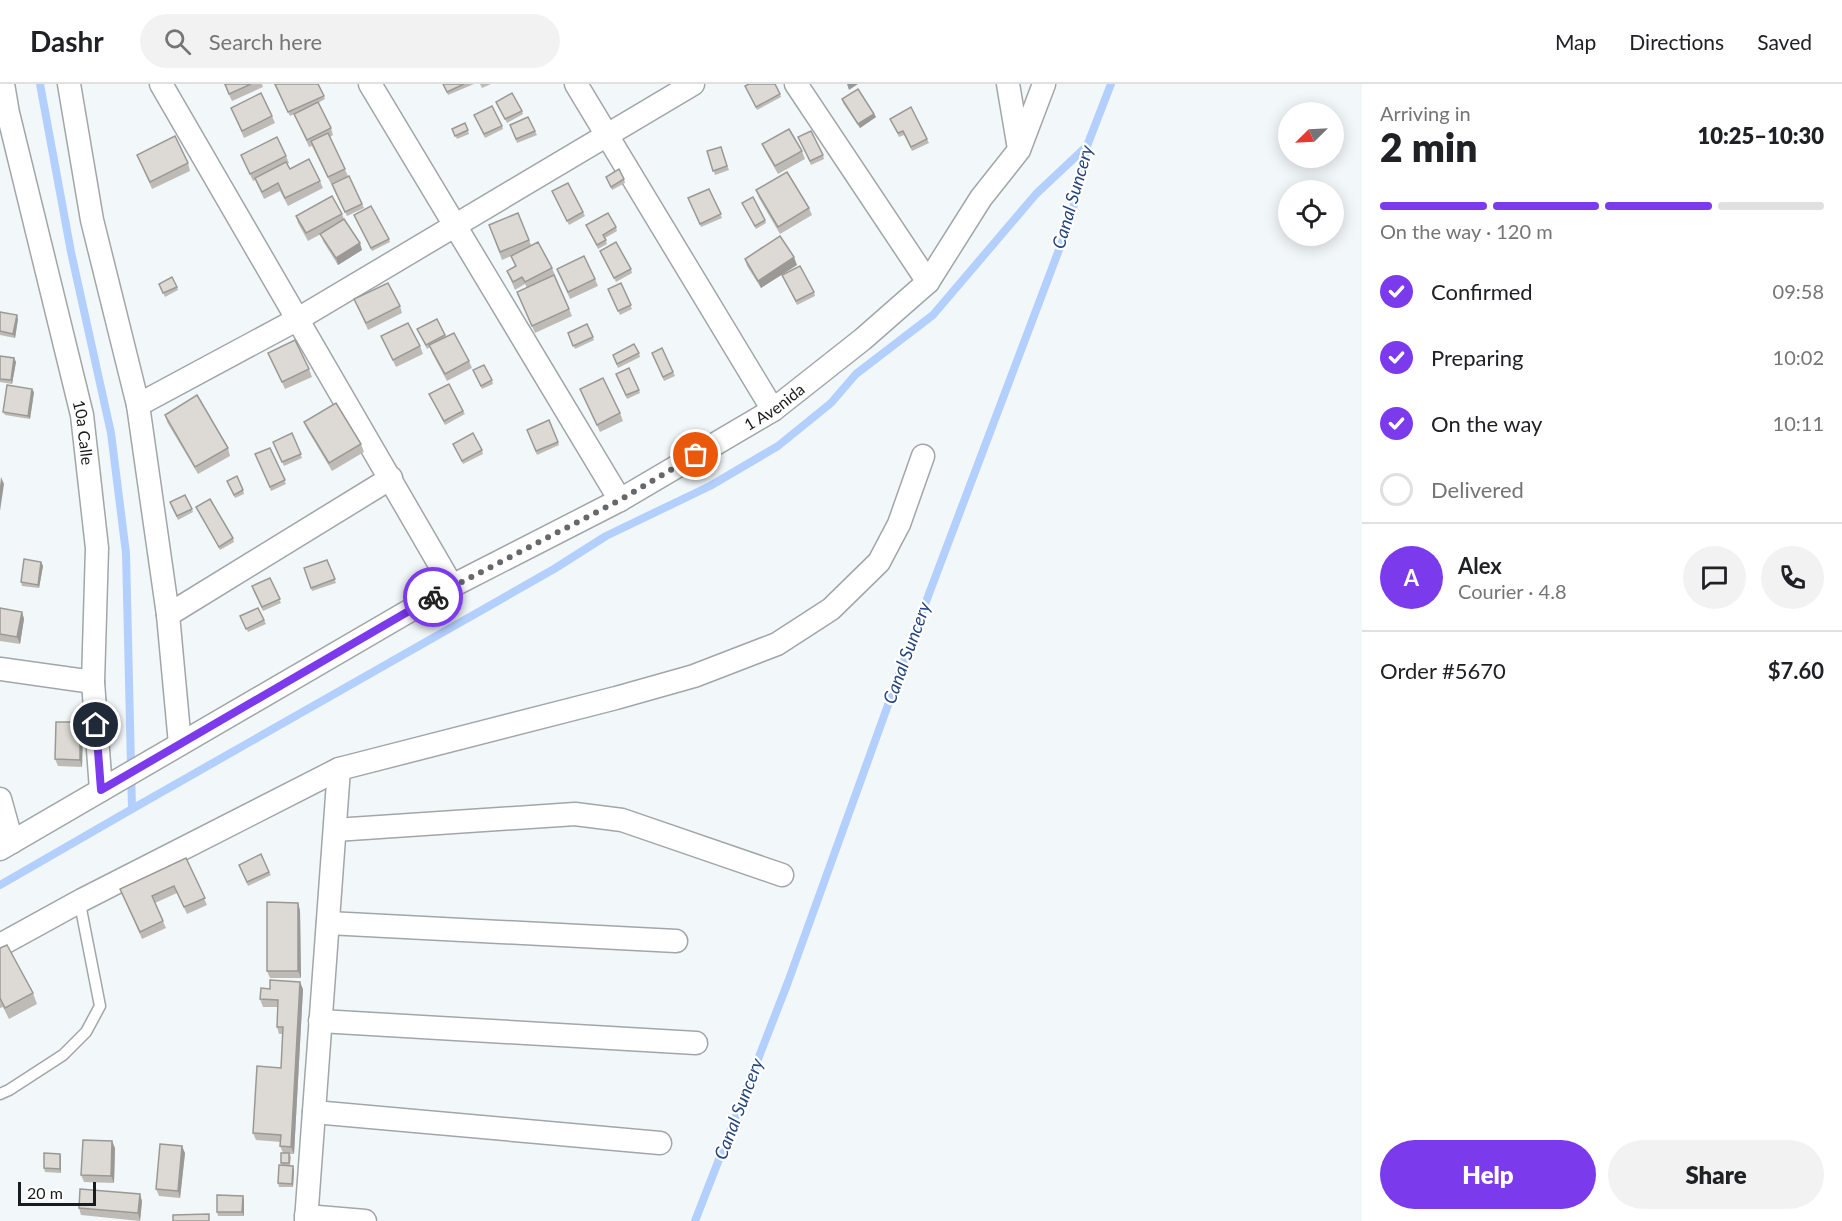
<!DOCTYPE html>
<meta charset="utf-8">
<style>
body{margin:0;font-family:Lato,sans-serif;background:#f2f2f2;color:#202124;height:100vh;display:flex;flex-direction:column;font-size:22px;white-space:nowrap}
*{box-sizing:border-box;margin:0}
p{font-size:20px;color:#757577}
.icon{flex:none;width:33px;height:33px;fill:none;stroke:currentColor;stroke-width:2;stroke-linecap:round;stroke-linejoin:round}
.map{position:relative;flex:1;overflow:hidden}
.drawer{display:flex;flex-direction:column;background:#fff;width:480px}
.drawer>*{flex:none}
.needle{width:39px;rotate:246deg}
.controls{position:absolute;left:1278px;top:18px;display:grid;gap:12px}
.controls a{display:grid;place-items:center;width:66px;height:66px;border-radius:50%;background:#fff;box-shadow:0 3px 15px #0003;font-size:30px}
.scale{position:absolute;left:18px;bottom:15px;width:78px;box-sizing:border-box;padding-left:6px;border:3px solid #1a1b1c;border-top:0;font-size:16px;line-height:21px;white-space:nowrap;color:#1a1b1c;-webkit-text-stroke:4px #fff;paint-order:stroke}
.pin{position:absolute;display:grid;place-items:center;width:51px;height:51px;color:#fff;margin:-26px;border:3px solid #fff;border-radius:50%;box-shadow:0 2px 6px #0007}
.courier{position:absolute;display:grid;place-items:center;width:60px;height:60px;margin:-30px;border:4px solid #7c3aed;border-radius:50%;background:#fff;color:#222;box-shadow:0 2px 8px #0007}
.overview em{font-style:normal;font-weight:800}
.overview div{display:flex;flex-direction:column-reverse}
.overview{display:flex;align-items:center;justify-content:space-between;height:102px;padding:0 18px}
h1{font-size:39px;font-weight:800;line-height:45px}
.bar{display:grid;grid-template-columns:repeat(4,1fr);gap:9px 6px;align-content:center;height:72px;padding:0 18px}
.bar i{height:8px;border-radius:4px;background:#e0e0e0}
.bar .current{background:#7c3aed}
.bar p{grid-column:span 4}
.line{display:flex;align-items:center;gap:15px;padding:0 18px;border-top:2px solid #e0e0e0}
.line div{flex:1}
.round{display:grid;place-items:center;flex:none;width:63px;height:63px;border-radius:32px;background:#f2f2f2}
ol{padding:0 18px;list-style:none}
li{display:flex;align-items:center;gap:18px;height:66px}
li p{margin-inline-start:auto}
li .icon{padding:6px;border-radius:50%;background:#7c3aed;color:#fff;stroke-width:4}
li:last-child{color:#757577}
li i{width:33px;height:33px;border:3px solid #e0e0e0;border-radius:50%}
.button{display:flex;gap:12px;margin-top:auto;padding:12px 18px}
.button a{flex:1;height:69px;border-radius:36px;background:#7c3aed;color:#fff;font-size:24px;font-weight:800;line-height:69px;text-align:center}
.button a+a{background:#f2f2f2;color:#202124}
header{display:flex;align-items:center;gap:36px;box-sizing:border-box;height:84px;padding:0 30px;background:#fff;border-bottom:2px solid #e0e0e0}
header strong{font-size:28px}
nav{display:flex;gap:33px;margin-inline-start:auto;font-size:21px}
.search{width:420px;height:54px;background:#f2f2f2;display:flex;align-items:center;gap:15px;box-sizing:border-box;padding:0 21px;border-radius:33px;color:#757577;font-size:22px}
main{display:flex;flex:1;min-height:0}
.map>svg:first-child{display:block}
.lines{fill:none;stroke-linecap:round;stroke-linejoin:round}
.stream{stroke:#b3cffe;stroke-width:8}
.lane-casing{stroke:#a2a6a9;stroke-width:13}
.street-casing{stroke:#a2a6a9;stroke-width:25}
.lane{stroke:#fff;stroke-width:10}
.street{stroke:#fff;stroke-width:22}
.wall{fill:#bebbb7}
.shaded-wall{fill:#9b9995}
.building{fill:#dddad5;stroke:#9b9995;stroke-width:1.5}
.done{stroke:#66686a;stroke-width:6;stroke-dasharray:0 10.8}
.route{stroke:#7c3aed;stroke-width:8}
.labels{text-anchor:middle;stroke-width:4.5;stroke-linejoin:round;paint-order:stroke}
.street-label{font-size:16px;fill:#1a1b1c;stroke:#fff}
.water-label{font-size:18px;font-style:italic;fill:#24447c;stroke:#fff}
</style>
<header>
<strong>Dashr</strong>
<div class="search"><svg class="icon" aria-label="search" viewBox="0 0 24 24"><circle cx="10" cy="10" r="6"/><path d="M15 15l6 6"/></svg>Search here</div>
<nav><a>Map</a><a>Directions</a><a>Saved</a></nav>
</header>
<main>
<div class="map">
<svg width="1362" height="1137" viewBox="0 0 1362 1137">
<rect width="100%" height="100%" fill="#f2f7fa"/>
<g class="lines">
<g class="stream">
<polyline points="132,725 554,485 606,452 710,402 778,362 831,319 856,290 933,231 1036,110 1087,62"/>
<polyline points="0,801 132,725 126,469 111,349 71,168 40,0"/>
<polyline points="695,1137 788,898 910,560 1071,134 1087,62 1111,0"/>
</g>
<defs>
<polyline id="lane" points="0,1010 9,1006 63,971 86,948 100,922 81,825 82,817"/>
<g id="street">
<path id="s1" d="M3 0 8 29 82 331 97 464 93 598 101 706"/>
<polyline points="69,0 92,136 138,321 168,531 180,660"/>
<polyline points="161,0 452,502"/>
<polyline points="370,0 620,416"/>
<polyline points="576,0 773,326"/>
<polyline points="796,0 928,198"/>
<polyline points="1008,0 1019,65"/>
<polyline points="138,321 298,235 693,0"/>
<polyline points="168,531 391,394"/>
<polyline points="0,585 93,598"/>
<polyline points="0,715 12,758"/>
<polyline points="335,746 575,730 622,736 782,791"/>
<path id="s2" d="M0 765 452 502 620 416 773 326 863 255 928 198 981 114 1019 66 1044 0"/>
<polyline points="328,839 676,857"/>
<polyline points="0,861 82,816 339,685 616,614 694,592 777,560 831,525 879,478 899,440 923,372"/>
<polyline points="320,937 696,959"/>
<polyline points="314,1028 660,1059"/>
<polyline points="306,1132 365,1137"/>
<polyline points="306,1137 339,685"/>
</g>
</defs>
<use href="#lane" class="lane-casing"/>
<use href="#street" class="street-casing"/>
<use href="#lane" class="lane"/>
<use href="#street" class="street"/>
</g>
<g class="wall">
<polygon points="224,0 262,0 263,3 232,17"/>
<polygon points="274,0 318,0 325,15 318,19 331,44 333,51 330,53 348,92 331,100 312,62 309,63 294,30 310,22 290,32"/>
<polygon points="443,0 474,0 448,11"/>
<polygon points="480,0 491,0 482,4"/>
<polygon points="745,2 780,10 781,13 757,26"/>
<polygon points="842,15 874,30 876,33 860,44 843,19"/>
<polygon points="496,18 522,27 523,30 507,39"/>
<polygon points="231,24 272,32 275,39 244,54"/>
<polygon points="476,35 502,42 503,45 485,54"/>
<polygon points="890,35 927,55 929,59 912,67 904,51 899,53"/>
<polygon points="465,39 469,50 457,55 452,45"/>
<polygon points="510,41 535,47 537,51 517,59"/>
<polygon points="800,56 823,71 824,75 811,81"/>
<polygon points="762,60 802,67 805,75 778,90 765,67"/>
<polygon points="721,63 729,86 715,91 707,67"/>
<polygon points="137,71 188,79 190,87 152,105"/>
<polygon points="241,71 286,72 289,79 287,80 290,85 320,97 323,104 288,122 280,107 264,115 255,96 253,97"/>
<polygon points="606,93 624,95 625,99 612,106"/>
<polygon points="333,104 362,120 364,124 347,132"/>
<polygon points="709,105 722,134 701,143 688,114"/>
<polygon points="756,106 809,124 812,131 780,150 759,114"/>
<polygon points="552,107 583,128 585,132 569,141"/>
<polygon points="742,119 765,136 766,139 756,145"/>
<polygon points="518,129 531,161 552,184 572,232 535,249 517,208 527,204 525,200 515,206 507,187 515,182 511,172 502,176 489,141"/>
<polygon points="342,130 344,135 362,166 338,181 323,157 321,150 308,157 298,139 296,132"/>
<polygon points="354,131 389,155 390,158 372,167"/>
<polygon points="586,141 616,143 617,147 605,154 607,160 598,165"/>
<polygon points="600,167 631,185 632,189 616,198"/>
<polygon points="745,175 797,181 761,204 747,182"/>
<polygon points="557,185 595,195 598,202 570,215"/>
<polygon points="782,191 814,208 815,212 797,221"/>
<polygon points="621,199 632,225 620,231 608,205"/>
<polygon points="160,203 177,203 178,206 165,213"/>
<polygon points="354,215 400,222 402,229 368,246"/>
<polygon points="0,228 18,235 15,254 0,251"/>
<polygon points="437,235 446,253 469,277 472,284 447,297 432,269 430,263 427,265 417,245"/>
<polygon points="587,240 594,256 575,265 568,249"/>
<polygon points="381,252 420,262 423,270 396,283"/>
<polygon points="662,264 675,292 664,297 652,269"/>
<polygon points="268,269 309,285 312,293 285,305"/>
<polygon points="639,269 640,273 618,284 614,275"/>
<polygon points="0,272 14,274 16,278 12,300 0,298"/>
<polygon points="629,284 640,309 627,315 616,290"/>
<polygon points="473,286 492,296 493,300 482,305"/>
<polygon points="580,305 620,329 623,337 600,348"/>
<polygon points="34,308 30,335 5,331 3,328"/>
<polygon points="429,310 463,327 465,330 445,341"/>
<polygon points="165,331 228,364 230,372 198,390 167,338"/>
<polygon points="549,336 559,361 537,371 527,346"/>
<polygon points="304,338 361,360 364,368 332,387 307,345"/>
<polygon points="292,349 302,374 284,382 273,358"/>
<polygon points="453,360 482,366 483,370 463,380"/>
<polygon points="270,364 286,400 271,407 255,370"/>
<polygon points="227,397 243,406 244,410 235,414"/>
<polygon points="171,422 192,425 193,428 178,436"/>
<polygon points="196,423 233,454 234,458 220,466"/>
<polygon points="327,476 336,499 312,507 304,484"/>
<polygon points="41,478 43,482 39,504 22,502 21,498"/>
<polygon points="270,494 281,519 263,527 253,506"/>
<polygon points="0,524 22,528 24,535 20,560 0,557"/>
<polygon points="242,536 264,536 266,540 248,548"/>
<polygon points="80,638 83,646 82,683 58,682 55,675"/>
<polygon points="186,774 207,821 187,830 177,809 155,819 166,844 142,855 120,805"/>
<polygon points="239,781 269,788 271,791 248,802"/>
<polygon points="300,826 301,894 270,894 267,887"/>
<polygon points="0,864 33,909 37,920 9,935 3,923 0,924"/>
<polygon points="270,905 303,905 294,1070 290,1070 291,1073 290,1082 294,1086 293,1103 279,1103 278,1099 282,1081 281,1079 283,1069 280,1062 281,1058 256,1056 253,1049 281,984 283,950 279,950 277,943 278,923 263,923 260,915"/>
<polygon points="115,1064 114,1099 84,1098 81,1091"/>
<polygon points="185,1069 180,1114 159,1112 156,1105"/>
<polygon points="60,1070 61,1073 61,1089 45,1088 44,1084"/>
<polygon points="244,1116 244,1132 218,1132 217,1128"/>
<polygon points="142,1117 140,1137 81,1131 79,1124"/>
</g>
<g class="shaded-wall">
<polygon points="847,0 858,0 849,6"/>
<polygon points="874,30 876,33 860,44 858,40"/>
<polygon points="360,159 362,166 338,181 336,174"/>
<polygon points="794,173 797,181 761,204 758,197"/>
<polygon points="17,231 18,235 15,254 13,250"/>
<polygon points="14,274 16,278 12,300 11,296"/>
<polygon points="32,305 34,308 30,335 28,332"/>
<polygon points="1,393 4,400 0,427 0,402"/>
<polygon points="41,478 43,482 39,504 38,501"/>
<polygon points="22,528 24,535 20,560 17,553"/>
<polygon points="80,638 83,646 82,683 80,676"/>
<polygon points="298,819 300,826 301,894 298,887"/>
<polygon points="300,898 303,905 294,1070 291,1063"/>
<polygon points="112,1057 115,1064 114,1099 111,1092"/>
<polygon points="182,1062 185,1069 180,1114 178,1107"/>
<polygon points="60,1070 61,1073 61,1089 60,1085"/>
<polygon points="293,1082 294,1086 293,1103 292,1100"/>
<polygon points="140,1110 142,1117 140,1137 138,1129"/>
<polygon points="243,1112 244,1116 244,1132 242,1128"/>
</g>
<g class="building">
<polygon points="225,0 251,0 229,10"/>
<polygon points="275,0 318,0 324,12 288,28"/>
<polygon points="443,0 464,0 447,8"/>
<polygon points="749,0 775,0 780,10 756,23 745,2"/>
<polygon points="858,5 874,30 858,40 842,15"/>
<polygon points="261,9 272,32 242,47 231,24"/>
<polygon points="512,9 522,27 505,35 496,18"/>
<polygon points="318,18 331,44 307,56 294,30"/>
<polygon points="492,22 502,42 484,50 474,31"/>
<polygon points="911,23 927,55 911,63 903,47 898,49 890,35"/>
<polygon points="528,33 535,47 516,55 510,41"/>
<polygon points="465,39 468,46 455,52 452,45"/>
<polygon points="789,45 802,67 775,82 762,60"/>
<polygon points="811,47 823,71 810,77 798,53"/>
<polygon points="328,49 345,85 328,93 311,57"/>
<polygon points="175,52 188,79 150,98 137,71"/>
<polygon points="277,53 286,72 250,90 241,71"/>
<polygon points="721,63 727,82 713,87 707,67"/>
<polygon points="309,75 320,97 285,114 278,99 262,108 255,94 286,78 290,85"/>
<polygon points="619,85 624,95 611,103 606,93"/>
<polygon points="787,88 809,124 778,143 756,106"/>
<polygon points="349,92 362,120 345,128 332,100"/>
<polygon points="568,99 583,128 567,137 552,107"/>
<polygon points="709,105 721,130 700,140 688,114"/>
<polygon points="332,112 342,130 306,149 296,132"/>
<polygon points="753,113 765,136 755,142 742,119"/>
<polygon points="371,122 389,155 371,164 354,131"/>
<polygon points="518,129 529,156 500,168 489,141"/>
<polygon points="608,129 616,143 603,151 606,156 597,161 586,141"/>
<polygon points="344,135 360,159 336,174 320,150"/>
<polygon points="780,152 794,173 758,197 745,175"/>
<polygon points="538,158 552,184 525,198 522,193 513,198 507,187 516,182 511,172"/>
<polygon points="616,158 631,185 614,194 600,167"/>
<polygon points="584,172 595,195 568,208 557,185"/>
<polygon points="800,182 814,208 796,217 782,191"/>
<polygon points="554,191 569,225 532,242 517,208"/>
<polygon points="172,193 177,203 163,209 159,200"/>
<polygon points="388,199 400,222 366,239 354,215"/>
<polygon points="621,199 631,221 618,227 608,205"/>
<polygon points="0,228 17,231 13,250 0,247"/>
<polygon points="437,235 445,251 426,261 417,245"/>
<polygon points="408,239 420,262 393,276 381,252"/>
<polygon points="587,240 593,253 573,262 568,249"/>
<polygon points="454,249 469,277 445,290 429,261"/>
<polygon points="295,256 309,285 282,298 268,269"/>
<polygon points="634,260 639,269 617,280 613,271"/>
<polygon points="662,264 673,288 663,293 652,269"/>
<polygon points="0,272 14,274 11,296 0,295"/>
<polygon points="484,281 492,296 481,302 473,286"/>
<polygon points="629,284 639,306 626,311 616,290"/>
<polygon points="603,294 620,329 597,341 580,305"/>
<polygon points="449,300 463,327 444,337 429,310"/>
<polygon points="7,301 32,305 28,332 3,328"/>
<polygon points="197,311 228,364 195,383 165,331"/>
<polygon points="336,319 361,360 329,379 304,338"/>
<polygon points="549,336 558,358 536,367 527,346"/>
<polygon points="292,349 301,370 282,378 273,358"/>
<polygon points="473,349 482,366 462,377 453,360"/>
<polygon points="270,364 285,396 270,403 255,370"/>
<polygon points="237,392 243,406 234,411 227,397"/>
<polygon points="185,411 192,425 177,432 170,418"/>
<polygon points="210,415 233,454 219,463 196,423"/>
<polygon points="24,475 41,478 38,501 21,498"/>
<polygon points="327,476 335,495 311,504 304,484"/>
<polygon points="270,494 280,515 262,523 252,502"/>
<polygon points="0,524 22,528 17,553 0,550"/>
<polygon points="258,524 264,536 246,545 240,532"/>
<polygon points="56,638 80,638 80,676 55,675"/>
<polygon points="261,770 269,788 247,798 239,781"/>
<polygon points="186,774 205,814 184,823 174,802 152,812 163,837 140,848 120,805"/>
<polygon points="267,818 298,819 298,887 267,887"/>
<polygon points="7,861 33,909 5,924 0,914 0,864"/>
<polygon points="270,896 300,898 291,1063 280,1062 281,1051 253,1049 257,982 281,984 283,943 277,943 278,916 260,915 261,904 270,905"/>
<polygon points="83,1056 112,1057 111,1092 81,1091"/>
<polygon points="160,1060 182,1062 178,1107 156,1105"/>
<polygon points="44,1069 60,1070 60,1085 44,1084"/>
<rect x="281" y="1069" width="8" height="10"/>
<polygon points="279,1081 293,1082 292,1100 278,1099"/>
<polygon points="80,1105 140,1110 138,1129 79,1124"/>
<polygon points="217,1111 243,1112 242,1128 217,1128"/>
<polygon points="209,1130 209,1137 173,1137 173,1131"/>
</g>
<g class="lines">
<polyline class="done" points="433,513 620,416 696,371"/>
<polyline class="route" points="96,641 101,706 433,513"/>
</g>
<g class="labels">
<g class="street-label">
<text dy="6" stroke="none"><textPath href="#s2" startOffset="892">1 Avenida</textPath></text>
<text dy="6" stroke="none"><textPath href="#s1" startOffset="358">10a Calle</textPath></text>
</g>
<g class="water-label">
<text transform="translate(1073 113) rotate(-74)" y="6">Canal Suncery</text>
<text transform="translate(907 569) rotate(-70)" y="6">Canal Suncery</text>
<text transform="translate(739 1025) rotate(-69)" y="6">Canal Suncery</text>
</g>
</g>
</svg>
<div class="controls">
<a><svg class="needle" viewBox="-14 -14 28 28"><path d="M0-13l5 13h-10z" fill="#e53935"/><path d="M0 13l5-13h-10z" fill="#757577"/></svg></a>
<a><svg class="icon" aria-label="locate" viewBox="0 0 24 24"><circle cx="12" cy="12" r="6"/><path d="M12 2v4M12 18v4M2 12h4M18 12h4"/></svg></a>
</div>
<div class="scale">20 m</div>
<div class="pin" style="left:696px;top:371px;background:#ea580c"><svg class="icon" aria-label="bag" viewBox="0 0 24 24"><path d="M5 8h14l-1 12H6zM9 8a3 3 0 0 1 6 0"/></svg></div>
<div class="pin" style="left:96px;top:641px;background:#1f2937"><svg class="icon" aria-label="home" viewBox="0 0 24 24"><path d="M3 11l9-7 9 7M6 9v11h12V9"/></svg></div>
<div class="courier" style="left:433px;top:513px"><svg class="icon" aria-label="bike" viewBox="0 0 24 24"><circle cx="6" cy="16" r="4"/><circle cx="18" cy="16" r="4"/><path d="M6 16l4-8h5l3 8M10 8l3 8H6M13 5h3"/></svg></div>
</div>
<section class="drawer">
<div class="overview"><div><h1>2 min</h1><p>Arriving in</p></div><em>10:25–10:30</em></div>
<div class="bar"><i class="current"></i><i class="current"></i><i class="current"></i><i></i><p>On the way · 120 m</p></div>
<ol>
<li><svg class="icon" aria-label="check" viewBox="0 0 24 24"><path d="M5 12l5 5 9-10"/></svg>Confirmed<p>09:58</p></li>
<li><svg class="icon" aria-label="check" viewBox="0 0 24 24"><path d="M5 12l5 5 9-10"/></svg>Preparing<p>10:02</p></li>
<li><svg class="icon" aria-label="check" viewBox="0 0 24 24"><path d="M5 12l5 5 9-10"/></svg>On the way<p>10:11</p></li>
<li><i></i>Delivered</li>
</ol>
<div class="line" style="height:108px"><b class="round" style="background:#7c3aed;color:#fff">A</b><div><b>Alex</b><p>Courier · 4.8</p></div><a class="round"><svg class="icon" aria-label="chat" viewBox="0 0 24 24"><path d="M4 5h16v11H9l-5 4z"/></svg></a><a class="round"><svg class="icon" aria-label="phone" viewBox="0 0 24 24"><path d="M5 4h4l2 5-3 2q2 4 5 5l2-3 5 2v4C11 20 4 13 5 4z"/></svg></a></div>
<div class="line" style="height:78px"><div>Order #5670</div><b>$7.60</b></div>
<div class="button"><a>Help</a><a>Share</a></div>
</section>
</main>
